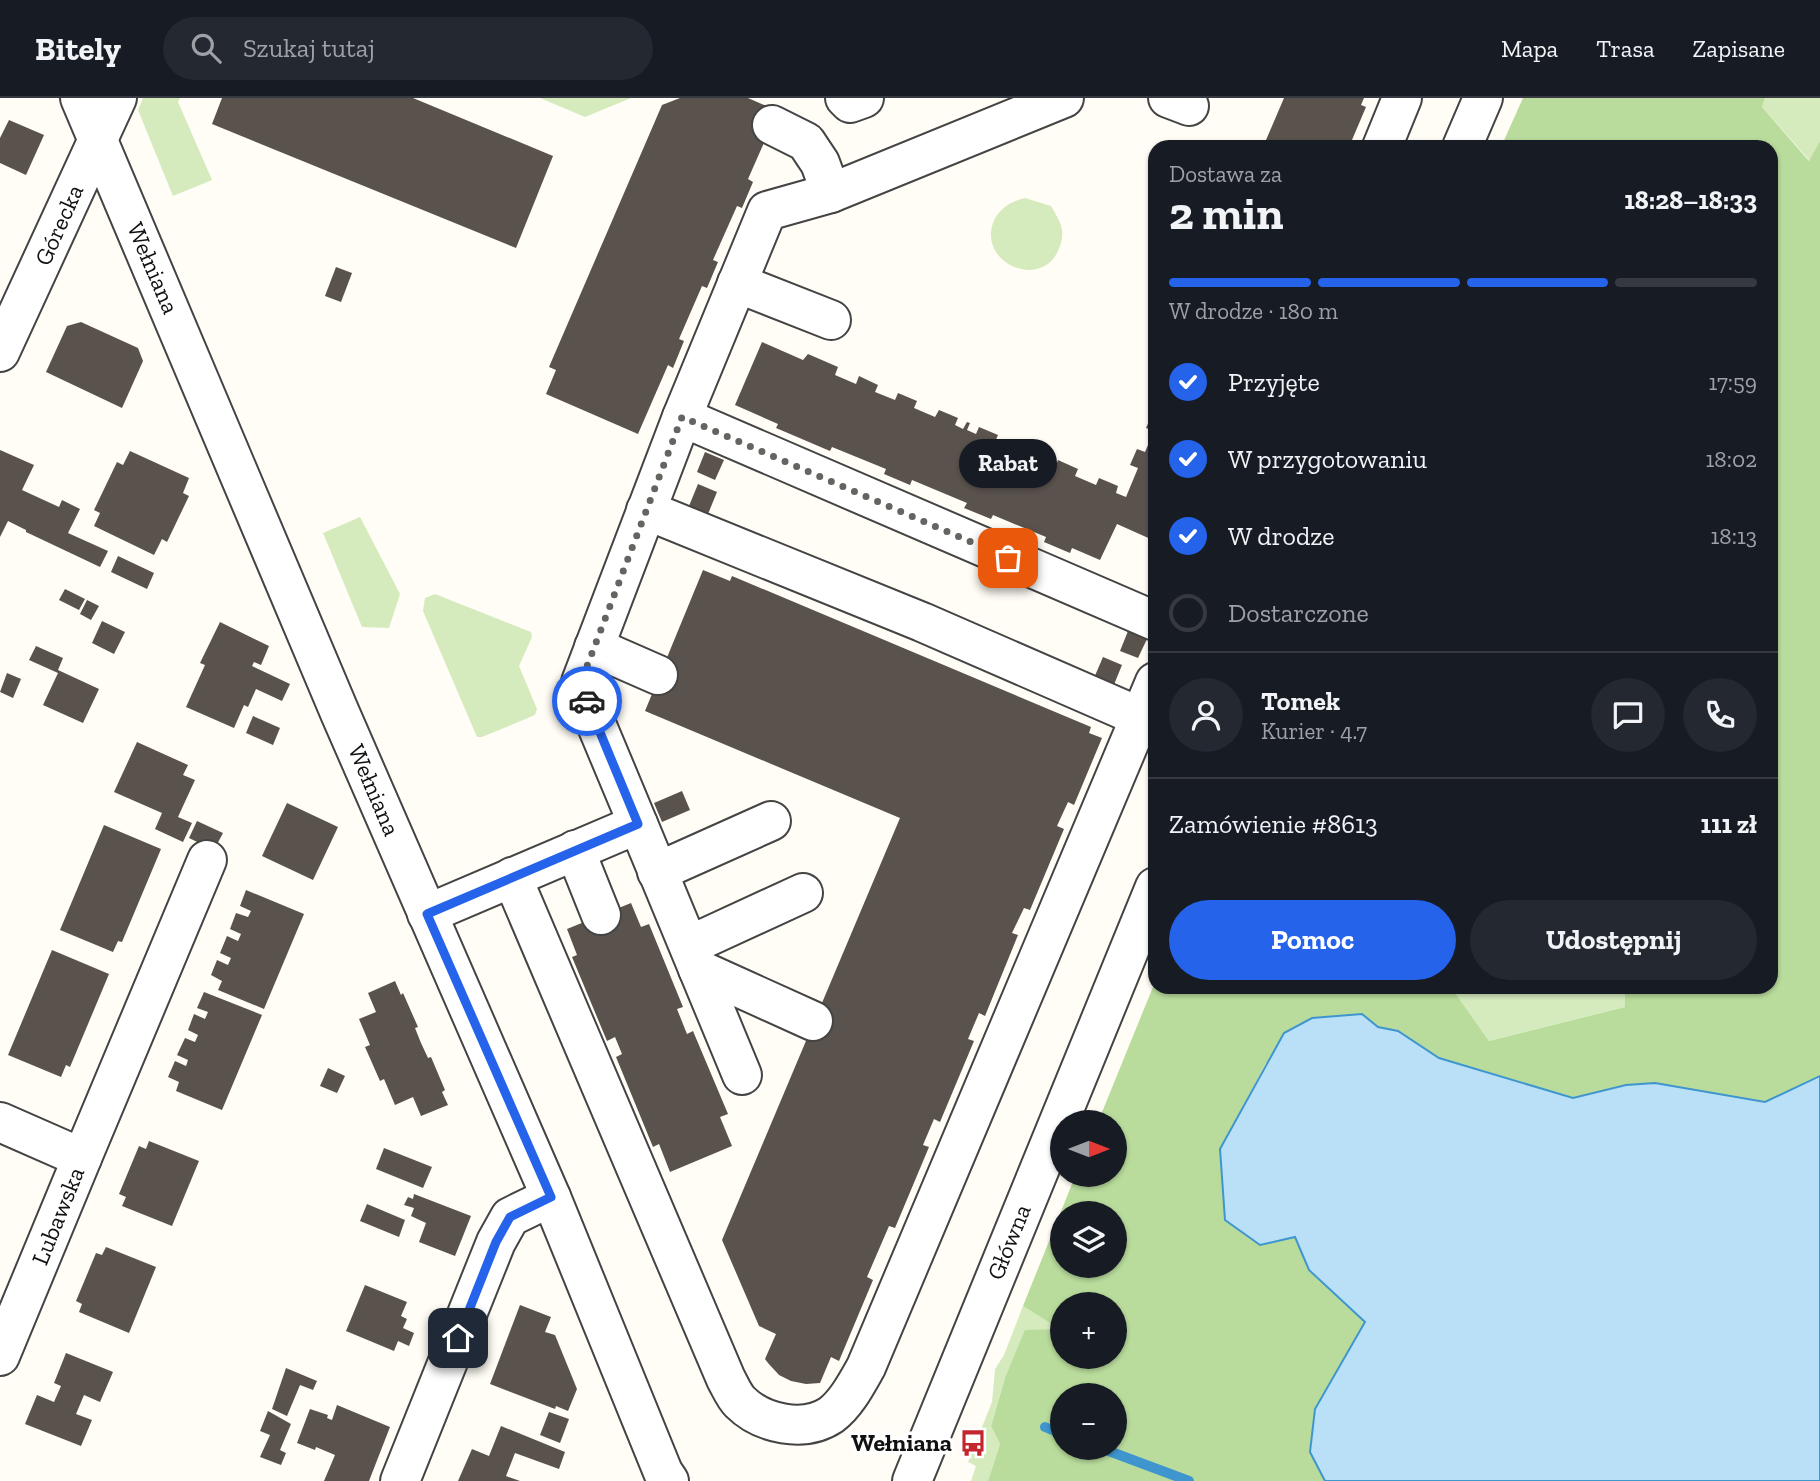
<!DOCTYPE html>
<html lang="pl">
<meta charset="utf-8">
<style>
body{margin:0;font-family:"Zilla Slab",serif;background:#242831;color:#f1f3f6;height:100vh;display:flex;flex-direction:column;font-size:26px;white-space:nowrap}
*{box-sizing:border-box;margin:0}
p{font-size:23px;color:#9ea1a6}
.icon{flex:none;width:38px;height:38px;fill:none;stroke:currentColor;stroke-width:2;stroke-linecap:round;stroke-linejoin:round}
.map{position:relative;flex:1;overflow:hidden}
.details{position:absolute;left:1148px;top:42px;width:630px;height:854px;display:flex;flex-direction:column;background:#171b24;border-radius:21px;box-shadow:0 2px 5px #0004}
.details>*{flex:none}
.needle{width:46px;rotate:90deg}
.controls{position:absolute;left:1050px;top:1012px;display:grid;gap:14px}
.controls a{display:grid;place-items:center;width:77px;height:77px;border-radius:50%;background:#171b24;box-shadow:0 2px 5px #0004;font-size:35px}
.pin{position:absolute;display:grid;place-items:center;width:60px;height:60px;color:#fff;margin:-30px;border-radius:14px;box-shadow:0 4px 10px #0006}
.courier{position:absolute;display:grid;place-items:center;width:70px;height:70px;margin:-35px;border:5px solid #2563eb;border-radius:50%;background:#fff;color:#222;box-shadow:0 2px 9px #0007}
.bubble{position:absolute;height:49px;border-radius:24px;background:#171b24;box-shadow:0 2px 5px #0004;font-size:23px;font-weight:700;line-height:49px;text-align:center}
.head em{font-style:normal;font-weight:700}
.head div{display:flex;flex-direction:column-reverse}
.head{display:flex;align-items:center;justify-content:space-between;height:119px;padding:0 21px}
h1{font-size:46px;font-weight:700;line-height:52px}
.bar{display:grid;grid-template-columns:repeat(4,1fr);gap:10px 7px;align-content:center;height:84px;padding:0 21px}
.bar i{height:9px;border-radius:5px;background:#363941}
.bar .active{background:#2563eb}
.bar p{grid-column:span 4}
.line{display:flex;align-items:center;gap:18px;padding:0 21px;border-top:2px solid #363941}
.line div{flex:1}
.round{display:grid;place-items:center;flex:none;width:74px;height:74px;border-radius:37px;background:#242831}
ol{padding:0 21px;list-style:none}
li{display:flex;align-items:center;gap:21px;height:77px}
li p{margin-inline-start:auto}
li .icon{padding:7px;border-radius:50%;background:#2563eb;color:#fff;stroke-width:4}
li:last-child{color:#9ea1a6}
li i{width:38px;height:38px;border:4px solid #363941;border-radius:50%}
.cta{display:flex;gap:14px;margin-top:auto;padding:14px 21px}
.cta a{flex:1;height:80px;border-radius:42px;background:#2563eb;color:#fff;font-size:28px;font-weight:700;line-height:80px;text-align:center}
.cta a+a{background:#242831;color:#f1f3f6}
header{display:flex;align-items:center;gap:42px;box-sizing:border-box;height:98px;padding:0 35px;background:#171b24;border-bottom:2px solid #363941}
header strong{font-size:33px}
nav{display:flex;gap:38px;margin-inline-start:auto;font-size:24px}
.search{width:490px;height:63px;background:#242831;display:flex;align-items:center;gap:18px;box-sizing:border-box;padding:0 24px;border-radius:38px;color:#9ea1a6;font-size:26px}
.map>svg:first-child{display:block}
.green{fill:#d5ebbd}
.forest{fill:#b9dc9c;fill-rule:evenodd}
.water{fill:#b9e0f7;stroke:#3f96cf;stroke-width:2}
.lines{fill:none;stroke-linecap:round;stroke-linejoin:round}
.stream{stroke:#3f96cf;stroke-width:10}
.building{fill:#5a524d}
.minor-casing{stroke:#444;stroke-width:42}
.minor{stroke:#fff;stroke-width:38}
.done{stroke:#646461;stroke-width:7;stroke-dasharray:0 12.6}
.route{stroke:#2563eb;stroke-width:9}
.labels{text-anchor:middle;stroke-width:7;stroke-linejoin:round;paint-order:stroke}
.street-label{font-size:24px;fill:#111;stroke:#fff}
.poi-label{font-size:24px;font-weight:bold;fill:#111;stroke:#fff;text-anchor:end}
</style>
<header>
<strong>Bitely</strong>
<div class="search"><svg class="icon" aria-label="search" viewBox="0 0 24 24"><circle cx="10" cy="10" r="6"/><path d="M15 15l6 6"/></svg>Szukaj tutaj</div>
<nav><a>Mapa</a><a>Trasa</a><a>Zapisane</a></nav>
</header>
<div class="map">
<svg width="1820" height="1383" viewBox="0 0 1820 1383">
<rect width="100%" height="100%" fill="#fffdf5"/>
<g class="green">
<polygon points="143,0 180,0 178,4 212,82 173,98 138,12"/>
<polygon points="540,0 631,0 585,19"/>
<polygon points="1765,0 1820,0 1820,43 1810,63 1762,9"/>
<path d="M1025 100 1051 108C1055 115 1061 124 1062 132 1063 140 1061 146 1058 153 1040 192 979 165 993 125 998 111 1011 103 1025 100Z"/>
<polygon points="360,419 400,496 389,530 362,529 323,435"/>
<polygon points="435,496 531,534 532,539 519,568 537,611 535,617 482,639 477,639 423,513 425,500"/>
<polygon points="1451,889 1625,889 1625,909 1489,943"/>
<polygon points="1023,1208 1062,1231 1005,1280 991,1328 1000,1346 988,1383 971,1383 976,1368 968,1364 992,1304 995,1271 1004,1257"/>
</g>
<path class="forest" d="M1523 0H1765L1762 9 1809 63 1820 43V978L1765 1004 1655 985 1626 987 1573 1000 1439 960 1398 933 1378 929 1362 916 1266 965 1220 1051 1225 1122 1295 1138 1309 1172 1365 1224 1315 1311 1311 1354 1325 1383H988L1000 1346 991 1328 1005 1280 1025 1232 1060 1231 1023 1208 1076 1076H1115V1024H1098L1155 884V889H1451L1489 943 1625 909V889H1771V49H1501ZM1062 1115H1115V1167H1062ZM1062 1206H1115V1258H1062ZM1062 1297H1115V1349H1062Z"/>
<polygon class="water" points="1362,916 1378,929 1398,933 1439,960 1573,1000 1626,987 1655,985 1765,1004 1820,978 1820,1383 1325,1383 1310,1354 1315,1311 1365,1224 1309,1172 1295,1139 1260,1147 1225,1122 1220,1051 1284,935 1312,920"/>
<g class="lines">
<g class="stream">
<polyline points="1045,1329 1062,1336"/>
<polyline points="1098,1349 1189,1383"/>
</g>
</g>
<g class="building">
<polygon points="222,0 413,0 553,58 516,150 212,26"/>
<polygon points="680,0 748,0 778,13 748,81 753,84 742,110 737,108 713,162 718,164 707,190 702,188 679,241 684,243 673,270 668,267 638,336 546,296 556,272 549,269 662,7"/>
<polygon points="1284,0 1364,0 1361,7 1366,9 1349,49 1263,49"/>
<polygon points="9,22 44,37 26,77 0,65 0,40"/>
<polygon points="336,169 352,175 341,204 325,198"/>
<polygon points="81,224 138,250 143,263 122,310 46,274 67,228"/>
<polygon points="762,244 803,262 808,256 838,269 835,277 856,286 859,278 878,287 875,294 895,302 898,295 917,303 914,310 935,319 939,312 958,320 955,327 963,331 967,324 970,325 967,332 976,336 979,329 998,337 995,344 1016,353 1019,346 1039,354 1036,362 1055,370 1058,362 1078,371 1075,378 1096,387 1099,380 1118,388 1116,395 1126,399 1138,370 1130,367 1137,351 1145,354 1154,333 1146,330 1153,315 1155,315 1155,443 1117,426 1100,462 1072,450 1070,455 1044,444 1046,439 993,417 991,421 964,410 967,405 912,382 910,387 884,376 886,371 832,349 830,353 776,330 778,326 735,307"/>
<polygon points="0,352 34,367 22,392 59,409 62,402 80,411 68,435 108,453 100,469 26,434 26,432 8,423 0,439"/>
<polygon points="130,353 189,380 183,395 189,398 167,444 162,441 154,457 94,428 100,415 94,412 117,364 123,367"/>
<polygon points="705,354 724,362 715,382 697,374"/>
<polygon points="698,386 717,394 708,416 689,408"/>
<polygon points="118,458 154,475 147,491 111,474"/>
<polygon points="703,472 730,483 732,478 1091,629 1089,635 1102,640 1074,707 1068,704 1057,728 1064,731 1030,812 1024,810 1012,835 1018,837 985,918 979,915 968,941 974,943 940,1024 934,1021 923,1047 929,1049 895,1130 889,1128 867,1179 873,1182 839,1263 831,1259 820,1285 806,1286 791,1283 779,1277 768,1265 765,1261 776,1236 759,1228 722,1142 900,720 645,613"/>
<polygon points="65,491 85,501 79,512 59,502"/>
<polygon points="87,502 99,508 91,522 80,516"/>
<polygon points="102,523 125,534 114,556 92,545"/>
<polygon points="220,524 269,548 261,567 254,564 252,568 290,586 282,603 256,591 248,609 244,607 234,630 186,609 205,567 200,565"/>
<polygon points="1128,533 1147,541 1138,560 1120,553"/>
<polygon points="36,548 63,560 58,572 99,591 83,625 43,607 58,575 29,562"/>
<polygon points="1103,559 1122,567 1113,589 1094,580"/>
<polygon points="7,575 21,581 13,600 0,594"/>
<polygon points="253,618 280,630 273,647 246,635"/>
<polygon points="137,644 188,667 183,677 195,682 178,719 192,725 183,744 155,731 162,715 114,694"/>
<polygon points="682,693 690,712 662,724 654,705"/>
<polygon points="287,705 338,729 313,782 262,758"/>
<polygon points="197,723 223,735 214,752 189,740"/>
<polygon points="104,727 161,751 122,844 118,843 113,854 60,832"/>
<polygon points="246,792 304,816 264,911 218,892 222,883 211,877 217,862 228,867 231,860 220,855 227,838 238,843 241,836 230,831 236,815 248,819 251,813 240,808"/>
<polygon points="631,805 641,829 649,826 683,909 677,911 687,936 693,933 728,1016 720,1019 732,1048 670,1074 659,1046 653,1049 616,959 622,956 615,939 607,943 572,859 577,857 567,831"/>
<polygon points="52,852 109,876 70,969 66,967 61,979 8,957"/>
<polygon points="395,883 401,897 403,895 418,929 415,930 421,945 428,960 431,959 445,992 442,994 448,1007 421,1018 413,999 395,1007 384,981 380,983 365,949 370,947 359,921 376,914 368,895"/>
<polygon points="204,894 262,917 222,1012 176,993 179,984 168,979 175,963 186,968 188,962 177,957 185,940 195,944 198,937 188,932 194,916 205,921 208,914 197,910"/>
<polygon points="328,970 345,978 337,995 320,988"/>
<polygon points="149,1043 199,1063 172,1128 122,1108 126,1099 119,1096 139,1048 146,1051"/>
<polygon points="384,1050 432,1069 423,1090 376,1071"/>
<polygon points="414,1096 471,1118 455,1158 419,1144 426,1125 411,1118 414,1110 404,1107 408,1099 413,1101"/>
<polygon points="367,1106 405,1122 399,1139 360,1123"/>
<polygon points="106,1149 156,1169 129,1235 79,1214 82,1206 76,1203 96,1155 102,1157"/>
<polygon points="365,1187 407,1204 401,1218 407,1221 403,1230 414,1235 409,1248 398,1243 394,1253 346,1233"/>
<polygon points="520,1207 551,1219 545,1234 555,1237 577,1291 568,1313 556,1308 555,1311 490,1286"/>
<polygon points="66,1255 113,1274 100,1304 84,1297 76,1316 92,1322 81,1348 25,1326 37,1297 54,1304 61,1288 54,1285"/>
<polygon points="286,1270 317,1283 313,1292 300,1287 287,1318 272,1311"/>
<polygon points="337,1307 390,1329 369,1383 324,1383 335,1357 316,1349 315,1352 297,1345 310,1311 328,1317 327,1320 332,1322"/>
<polygon points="268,1313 291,1326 280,1352 286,1355 281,1367 260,1359 270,1337 260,1333"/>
<polygon points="549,1314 569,1321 560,1345 540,1337"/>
<polygon points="501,1328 565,1354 559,1371 515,1355 506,1378 520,1383 458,1383 472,1351 489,1358"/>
</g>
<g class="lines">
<defs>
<g id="minor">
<polyline points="80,0 340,615 551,1099 663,1374 669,1383"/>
<polyline points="845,0 850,5 864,0"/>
<polyline points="1168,0 1189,8"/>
<polyline points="772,27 806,44 820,65 831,95"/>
<polyline points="1382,49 1402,0"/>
<polyline points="1462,49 1483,0"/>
<polyline points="737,185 831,222"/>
<polyline points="0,254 117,0"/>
<polyline points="682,319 1155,523"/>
<polyline points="646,412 922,524 1140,619"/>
<polyline points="594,549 658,577"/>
<polyline points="638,726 587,604 581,584 682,319 767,113 831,95 1064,0"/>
<polyline points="575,752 601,817"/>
<polyline points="657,774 771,723"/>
<path d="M512 779 726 1281C730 1288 734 1298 740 1304 762 1326 804 1335 831 1317 846 1306 857 1285 866 1269L1155 584"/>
<polyline points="427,816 638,726 742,977"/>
<polyline points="690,847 803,795"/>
<polyline points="698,871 813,923"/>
<polyline points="0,1024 82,1060 0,1258"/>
<polyline points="82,1060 207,762"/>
<polyline points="400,1383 496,1144 510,1119 551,1099"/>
<polyline points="912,1383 1155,789"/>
</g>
</defs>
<use href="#minor" class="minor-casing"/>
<use href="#minor" class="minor"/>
</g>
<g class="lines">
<polyline class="done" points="587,603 581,584 682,319 1008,460"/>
<polyline class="route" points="458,1240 496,1144 510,1119 551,1099 427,816 638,726 587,603"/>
</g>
<defs>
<symbol id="bus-bare" viewBox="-9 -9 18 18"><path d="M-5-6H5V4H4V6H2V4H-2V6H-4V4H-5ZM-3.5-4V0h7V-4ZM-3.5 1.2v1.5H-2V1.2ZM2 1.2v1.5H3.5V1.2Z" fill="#c4262e" stroke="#fff" stroke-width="2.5" paint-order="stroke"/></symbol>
</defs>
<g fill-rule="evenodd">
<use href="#bus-bare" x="954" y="1326" width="38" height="38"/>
</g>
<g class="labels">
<g class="street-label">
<text transform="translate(59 127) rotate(-66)" y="8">Górecka</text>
<text transform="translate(153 170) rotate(67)" y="8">Wełniana</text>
<text transform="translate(374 692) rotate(67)" y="8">Wełniana</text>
<text transform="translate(58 1118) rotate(-68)" y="8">Lubawska</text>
<text transform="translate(1009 1144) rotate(-68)" y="8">Główna</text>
</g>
<g class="poi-label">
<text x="952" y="1353">Wełniana</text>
</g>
</g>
</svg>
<div class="controls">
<a><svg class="needle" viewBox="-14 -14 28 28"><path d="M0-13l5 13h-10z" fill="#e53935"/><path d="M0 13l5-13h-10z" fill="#9ea1a6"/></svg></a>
<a><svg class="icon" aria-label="layers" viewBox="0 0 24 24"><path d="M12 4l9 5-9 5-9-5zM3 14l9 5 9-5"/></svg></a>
<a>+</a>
<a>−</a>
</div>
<div class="pin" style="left:1008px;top:460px;background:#ea580c"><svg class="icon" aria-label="bag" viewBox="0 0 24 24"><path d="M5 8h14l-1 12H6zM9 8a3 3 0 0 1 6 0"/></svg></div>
<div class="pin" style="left:458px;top:1240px;background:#1f2937"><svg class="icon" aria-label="home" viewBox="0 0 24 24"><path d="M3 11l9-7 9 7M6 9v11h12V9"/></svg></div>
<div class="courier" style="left:587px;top:603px"><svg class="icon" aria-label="car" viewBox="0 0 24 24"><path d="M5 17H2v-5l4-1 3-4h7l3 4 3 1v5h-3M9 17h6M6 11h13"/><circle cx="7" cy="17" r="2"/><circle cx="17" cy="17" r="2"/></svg></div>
<div class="bubble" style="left:959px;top:341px;width:98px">Rabat</div>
<section class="details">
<div class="head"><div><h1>2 min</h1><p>Dostawa za</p></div><em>18:28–18:33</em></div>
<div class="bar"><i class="active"></i><i class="active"></i><i class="active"></i><i></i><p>W drodze · 180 m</p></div>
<ol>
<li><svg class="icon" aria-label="check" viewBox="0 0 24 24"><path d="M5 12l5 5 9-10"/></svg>Przyjęte<p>17:59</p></li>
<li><svg class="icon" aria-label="check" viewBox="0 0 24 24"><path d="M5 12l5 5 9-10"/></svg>W przygotowaniu<p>18:02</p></li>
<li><svg class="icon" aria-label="check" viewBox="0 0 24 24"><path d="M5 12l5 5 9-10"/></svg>W drodze<p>18:13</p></li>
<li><i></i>Dostarczone</li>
</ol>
<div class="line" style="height:126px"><a class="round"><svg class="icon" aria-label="person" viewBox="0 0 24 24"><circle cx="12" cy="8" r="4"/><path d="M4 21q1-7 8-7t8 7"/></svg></a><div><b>Tomek</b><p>Kurier · 4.7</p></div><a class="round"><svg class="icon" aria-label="chat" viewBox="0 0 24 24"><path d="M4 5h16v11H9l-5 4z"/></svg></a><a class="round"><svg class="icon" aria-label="phone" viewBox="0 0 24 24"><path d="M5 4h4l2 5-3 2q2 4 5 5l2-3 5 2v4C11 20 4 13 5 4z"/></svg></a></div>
<div class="line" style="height:91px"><div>Zamówienie #8613</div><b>111 zł</b></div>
<div class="cta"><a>Pomoc</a><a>Udostępnij</a></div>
</section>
</div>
